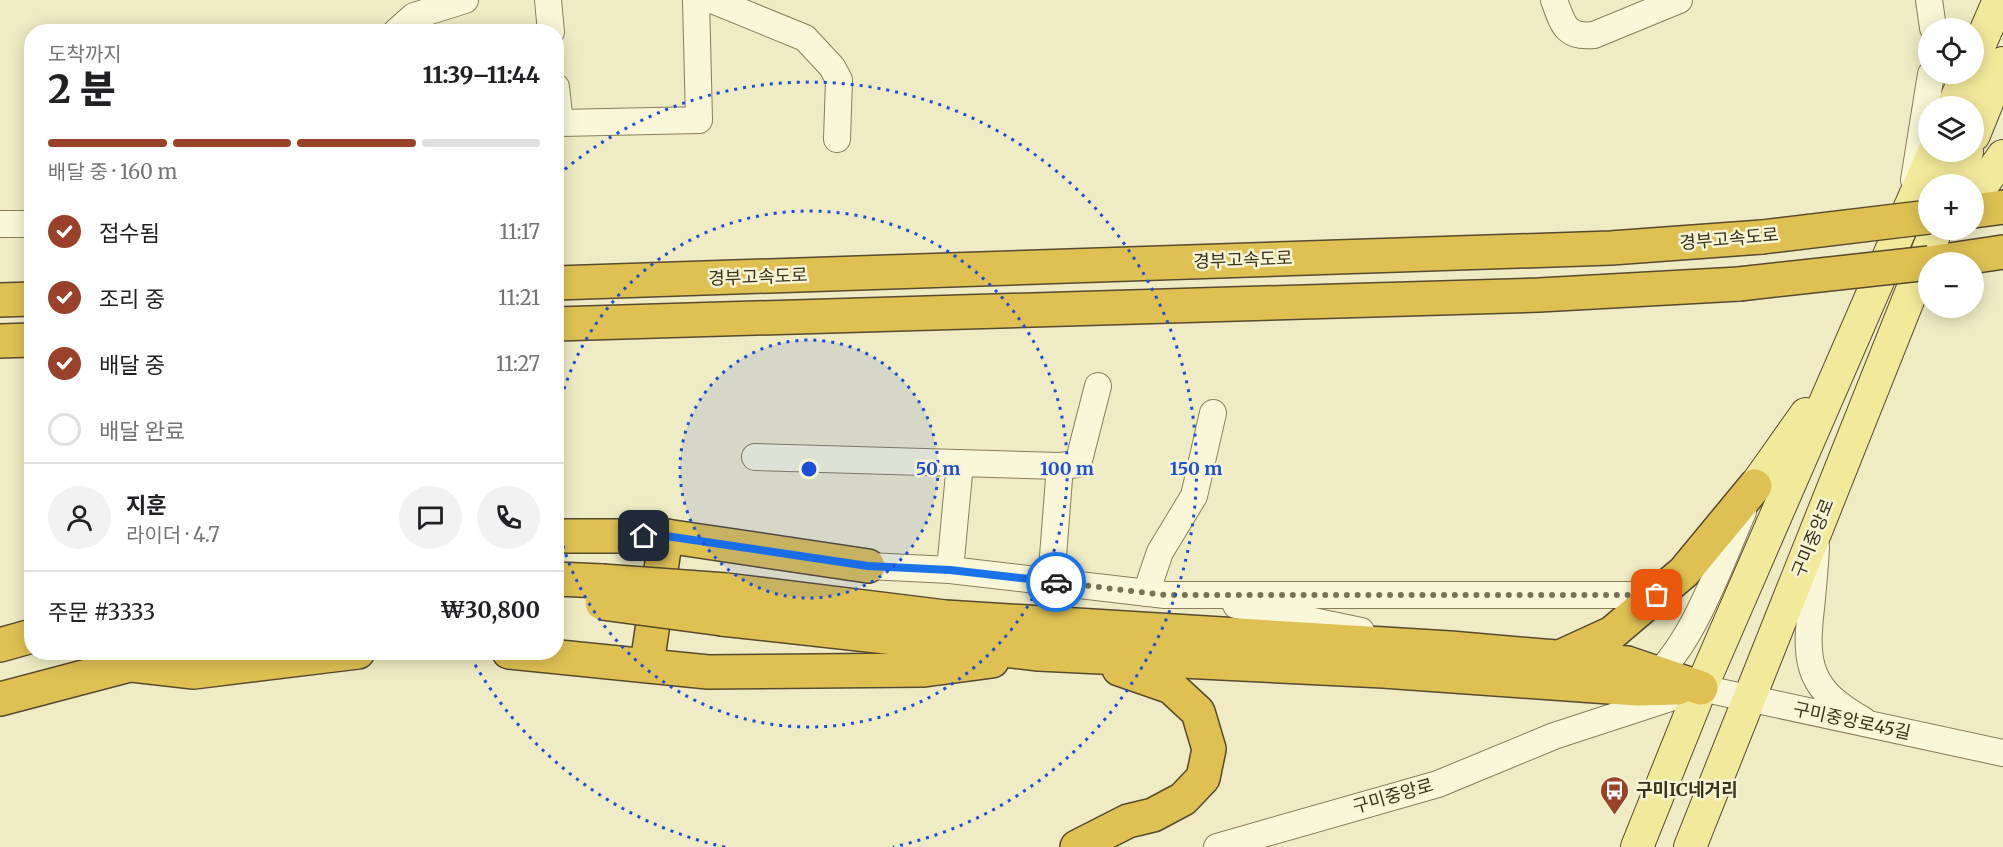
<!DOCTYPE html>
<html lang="ko">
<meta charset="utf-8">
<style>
body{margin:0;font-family:Merriweather,"Noto Sans KR",serif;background:#f2f2f2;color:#202124;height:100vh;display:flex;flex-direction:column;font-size:22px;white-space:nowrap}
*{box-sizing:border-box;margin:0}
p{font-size:20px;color:#757577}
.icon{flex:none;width:33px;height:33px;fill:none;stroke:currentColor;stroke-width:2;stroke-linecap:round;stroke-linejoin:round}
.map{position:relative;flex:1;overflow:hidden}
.details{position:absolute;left:24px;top:24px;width:540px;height:636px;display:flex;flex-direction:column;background:#fff;border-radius:24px;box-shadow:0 3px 15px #0003}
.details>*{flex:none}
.tools{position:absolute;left:1918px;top:18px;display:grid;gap:12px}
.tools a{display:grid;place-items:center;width:66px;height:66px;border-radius:50%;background:#fff;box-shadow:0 3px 15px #0003;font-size:30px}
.pin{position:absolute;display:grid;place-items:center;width:51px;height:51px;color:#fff;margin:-26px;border-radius:12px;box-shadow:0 3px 9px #0006}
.courier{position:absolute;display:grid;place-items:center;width:60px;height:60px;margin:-30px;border:4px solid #1a73e8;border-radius:50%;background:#fff;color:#222;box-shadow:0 2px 8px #0007}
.head em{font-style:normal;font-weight:800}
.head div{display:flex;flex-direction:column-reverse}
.head{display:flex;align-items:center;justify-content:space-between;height:102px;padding:0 24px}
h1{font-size:39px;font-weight:800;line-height:45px}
.bar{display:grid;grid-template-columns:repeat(4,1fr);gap:9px 6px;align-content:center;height:72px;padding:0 24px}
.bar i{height:8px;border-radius:4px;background:#e0e0e0}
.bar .on{background:#9a4129}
.bar p{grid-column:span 4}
.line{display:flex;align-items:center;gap:15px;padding:0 24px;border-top:2px solid #e0e0e0}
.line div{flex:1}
.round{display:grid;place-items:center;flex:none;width:63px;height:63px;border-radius:32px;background:#f2f2f2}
ol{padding:0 24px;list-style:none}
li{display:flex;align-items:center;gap:18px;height:66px}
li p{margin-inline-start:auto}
li .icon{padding:6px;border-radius:50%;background:#9a4129;color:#fff;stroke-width:4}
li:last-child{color:#757577}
li i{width:33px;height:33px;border:3px solid #e0e0e0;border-radius:50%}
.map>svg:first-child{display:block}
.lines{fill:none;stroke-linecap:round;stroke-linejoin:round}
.minor-casing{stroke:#8a7e5a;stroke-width:28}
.major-casing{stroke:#574a2e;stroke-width:34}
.highway-casing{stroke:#574a2e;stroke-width:36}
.minor{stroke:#f9f7d7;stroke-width:26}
.major{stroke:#f2ea9b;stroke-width:32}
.highway{stroke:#dfc153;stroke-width:33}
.highway-bridge-casing{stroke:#574a2e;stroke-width:36;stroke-linecap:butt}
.highway-bridge{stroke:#dfc153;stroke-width:33}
.done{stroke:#797258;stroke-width:6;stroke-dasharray:0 10.8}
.route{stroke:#1a73e8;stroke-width:8}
.ring{fill:none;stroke:#1d4ed8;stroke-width:3;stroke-dasharray:3 6}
.labels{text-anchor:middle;stroke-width:5;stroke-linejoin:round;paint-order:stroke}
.street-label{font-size:18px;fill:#39311e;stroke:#f6f4d3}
.poi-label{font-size:18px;font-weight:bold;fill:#39311e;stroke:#f6f4d3;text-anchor:start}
.centre{fill:#1d4ed8;stroke:#f6f4d3;stroke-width:3}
.ring-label{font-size:18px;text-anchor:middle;font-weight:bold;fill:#1d4ed8;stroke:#f6f4d3;stroke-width:5;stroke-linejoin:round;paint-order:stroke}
</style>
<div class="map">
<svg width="2003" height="847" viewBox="0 0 2003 847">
<rect width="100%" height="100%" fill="#efebc4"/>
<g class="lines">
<defs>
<g id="minor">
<polyline points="548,0 551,32"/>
<polyline points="712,0 805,38 832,67 839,80 837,139"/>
<path d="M1554 0C1563 24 1565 38 1594 35L1679 0"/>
<polyline points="1929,0 1933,28"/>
<polyline points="396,32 414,16 465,0"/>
<polyline points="556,87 560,123 699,120 696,0"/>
<polyline points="1914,180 1931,74"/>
<polyline points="0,224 32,224"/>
<polyline points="755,457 1060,466"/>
<path d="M1816 547C1815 567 1813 588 1811 608 1804 666 1810 690 1863 720"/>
<polyline points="868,566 950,570 1165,595 1657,595"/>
<polyline points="950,570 960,463"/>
<polyline points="1051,582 1060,466 1078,464 1098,386"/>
<polyline points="1146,593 1160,552 1194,496 1213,413"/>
<polyline points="1236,605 1361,631"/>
<path d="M1645 684C1690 654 1721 561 1743 512"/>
<polyline points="1217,847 1438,784 1554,736 1701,688 2003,753"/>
</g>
<g id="major">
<polyline points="1974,58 1999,0"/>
<polyline points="1953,106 1967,74"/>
<polyline points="1974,135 2003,63"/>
<polyline points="1954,184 1967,152"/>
<polyline points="1974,197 2003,156"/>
<polyline points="1755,486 1806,414"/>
<polyline points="1637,847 1701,688 1934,152"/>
<polyline points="1690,847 1936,230"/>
</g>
<g id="highway">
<polyline points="1974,211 2003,207"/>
<polyline points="1936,262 2003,252"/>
<polyline points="556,283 1611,248 1762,237"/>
<polyline points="0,300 32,299"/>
<polyline points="556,324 1539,295 1739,284"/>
<polyline points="0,341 32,340"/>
<polyline points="556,536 666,536 868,566"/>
<polyline points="556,579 602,581"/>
<polyline points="726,590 945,617 1450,648 1627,663 1701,688"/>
<polyline points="722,619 1039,654 1383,671 1637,689 1678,688"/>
<polyline points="0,645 32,636"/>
<polyline points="509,652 708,672 924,670 992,661"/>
<polyline points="1564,655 1612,633 1684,572 1755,486"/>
<polyline points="647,664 666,536"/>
<polyline points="132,665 194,672 358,652"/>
<polyline points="0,699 152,659"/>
<polyline points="1077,847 1128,821 1153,815 1183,799 1203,778 1209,749 1198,712 1171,687 1119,669"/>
</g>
</defs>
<use href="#minor" class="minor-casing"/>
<use href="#major" class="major-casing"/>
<use href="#highway" class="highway-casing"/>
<use href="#minor" class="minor"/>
<use href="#major" class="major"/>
<use href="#highway" class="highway"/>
<defs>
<g id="highway-bridge">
<polyline points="1762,237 1929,217"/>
<polyline points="1739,284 1929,263"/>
<polyline points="602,581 726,590"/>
<polyline points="602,603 722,619"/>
</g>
</defs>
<use href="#highway-bridge" class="highway-bridge-casing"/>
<use href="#highway-bridge" class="highway-bridge"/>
</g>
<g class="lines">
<polyline class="done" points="1056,582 1165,595 1657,595"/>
<polyline class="route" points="644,536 666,536 868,566 950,570 1056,582"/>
</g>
<circle cx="809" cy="469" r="129" fill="#1d4ed8" fill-opacity=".12"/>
<g class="ring">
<circle cx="809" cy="469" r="129"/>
<path d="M557 415A258 258 0 1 1 557 523"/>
<path d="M725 847A387 387 0 0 1 469 654M558 175A387 387 0 1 1 893 847"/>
</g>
<defs>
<symbol id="bus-pin" viewBox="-11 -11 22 30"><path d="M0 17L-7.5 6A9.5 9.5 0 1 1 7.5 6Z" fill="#9a4129" stroke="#f6f4d3"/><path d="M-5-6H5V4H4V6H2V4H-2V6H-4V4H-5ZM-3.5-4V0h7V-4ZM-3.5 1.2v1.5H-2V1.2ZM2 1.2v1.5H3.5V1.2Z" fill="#fff"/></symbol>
</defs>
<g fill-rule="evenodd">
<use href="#bus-pin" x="1598" y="774" width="33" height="45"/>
</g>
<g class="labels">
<g class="street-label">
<text transform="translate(1729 239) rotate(-5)" y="6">경부고속도로</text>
<text transform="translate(1243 260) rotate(-2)" y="6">경부고속도로</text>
<text transform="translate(758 277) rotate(-2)" y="6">경부고속도로</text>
<text transform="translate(1813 538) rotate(-68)" y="6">구미중앙로</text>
<text transform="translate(1852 721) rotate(12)" y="6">구미중앙로45길</text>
<text transform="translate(1393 796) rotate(-16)" y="6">구미중앙로</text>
</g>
<g class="poi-label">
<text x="1636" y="796">구미IC네거리</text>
</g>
</g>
<circle cx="809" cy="469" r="9" class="centre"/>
<g class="ring-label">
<text x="938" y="475">50 m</text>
<text x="1067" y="475">100 m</text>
<text x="1196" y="475">150 m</text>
</g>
</svg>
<div class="tools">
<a><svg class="icon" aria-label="locate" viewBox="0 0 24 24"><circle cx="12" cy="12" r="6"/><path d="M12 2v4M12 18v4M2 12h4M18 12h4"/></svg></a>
<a><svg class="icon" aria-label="layers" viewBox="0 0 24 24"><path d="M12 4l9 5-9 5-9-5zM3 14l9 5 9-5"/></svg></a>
<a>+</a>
<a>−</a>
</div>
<div class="pin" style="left:1657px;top:595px;background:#ea580c"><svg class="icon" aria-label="bag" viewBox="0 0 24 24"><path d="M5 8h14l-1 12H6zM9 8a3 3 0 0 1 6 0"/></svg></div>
<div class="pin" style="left:644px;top:536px;background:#1f2937"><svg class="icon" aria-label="home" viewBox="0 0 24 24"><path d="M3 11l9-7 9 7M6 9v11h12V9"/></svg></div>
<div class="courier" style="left:1056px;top:582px"><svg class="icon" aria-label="car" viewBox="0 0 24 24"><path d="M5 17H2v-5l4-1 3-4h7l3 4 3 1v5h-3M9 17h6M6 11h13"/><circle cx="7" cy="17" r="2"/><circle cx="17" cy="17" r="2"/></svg></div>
<section class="details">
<div class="head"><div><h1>2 분</h1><p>도착까지</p></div><em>11:39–11:44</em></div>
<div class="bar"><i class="on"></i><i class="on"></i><i class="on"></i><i></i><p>배달 중 · 160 m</p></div>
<ol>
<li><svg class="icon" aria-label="check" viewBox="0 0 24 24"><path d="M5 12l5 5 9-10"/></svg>접수됨<p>11:17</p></li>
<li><svg class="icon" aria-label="check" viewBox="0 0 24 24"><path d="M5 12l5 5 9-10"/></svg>조리 중<p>11:21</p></li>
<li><svg class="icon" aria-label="check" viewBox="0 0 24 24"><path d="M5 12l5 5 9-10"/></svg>배달 중<p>11:27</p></li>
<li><i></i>배달 완료</li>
</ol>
<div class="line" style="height:108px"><a class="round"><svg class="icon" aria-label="person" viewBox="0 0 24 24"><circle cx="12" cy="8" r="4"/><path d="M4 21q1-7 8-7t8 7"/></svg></a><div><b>지훈</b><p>라이더 · 4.7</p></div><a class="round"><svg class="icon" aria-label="chat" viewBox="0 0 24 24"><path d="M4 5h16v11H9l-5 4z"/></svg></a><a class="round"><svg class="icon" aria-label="phone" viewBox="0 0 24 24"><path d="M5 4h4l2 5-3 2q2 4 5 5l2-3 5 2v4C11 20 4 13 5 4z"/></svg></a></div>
<div class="line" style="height:78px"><div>주문 #3333</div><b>₩30,800</b></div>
</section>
</div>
